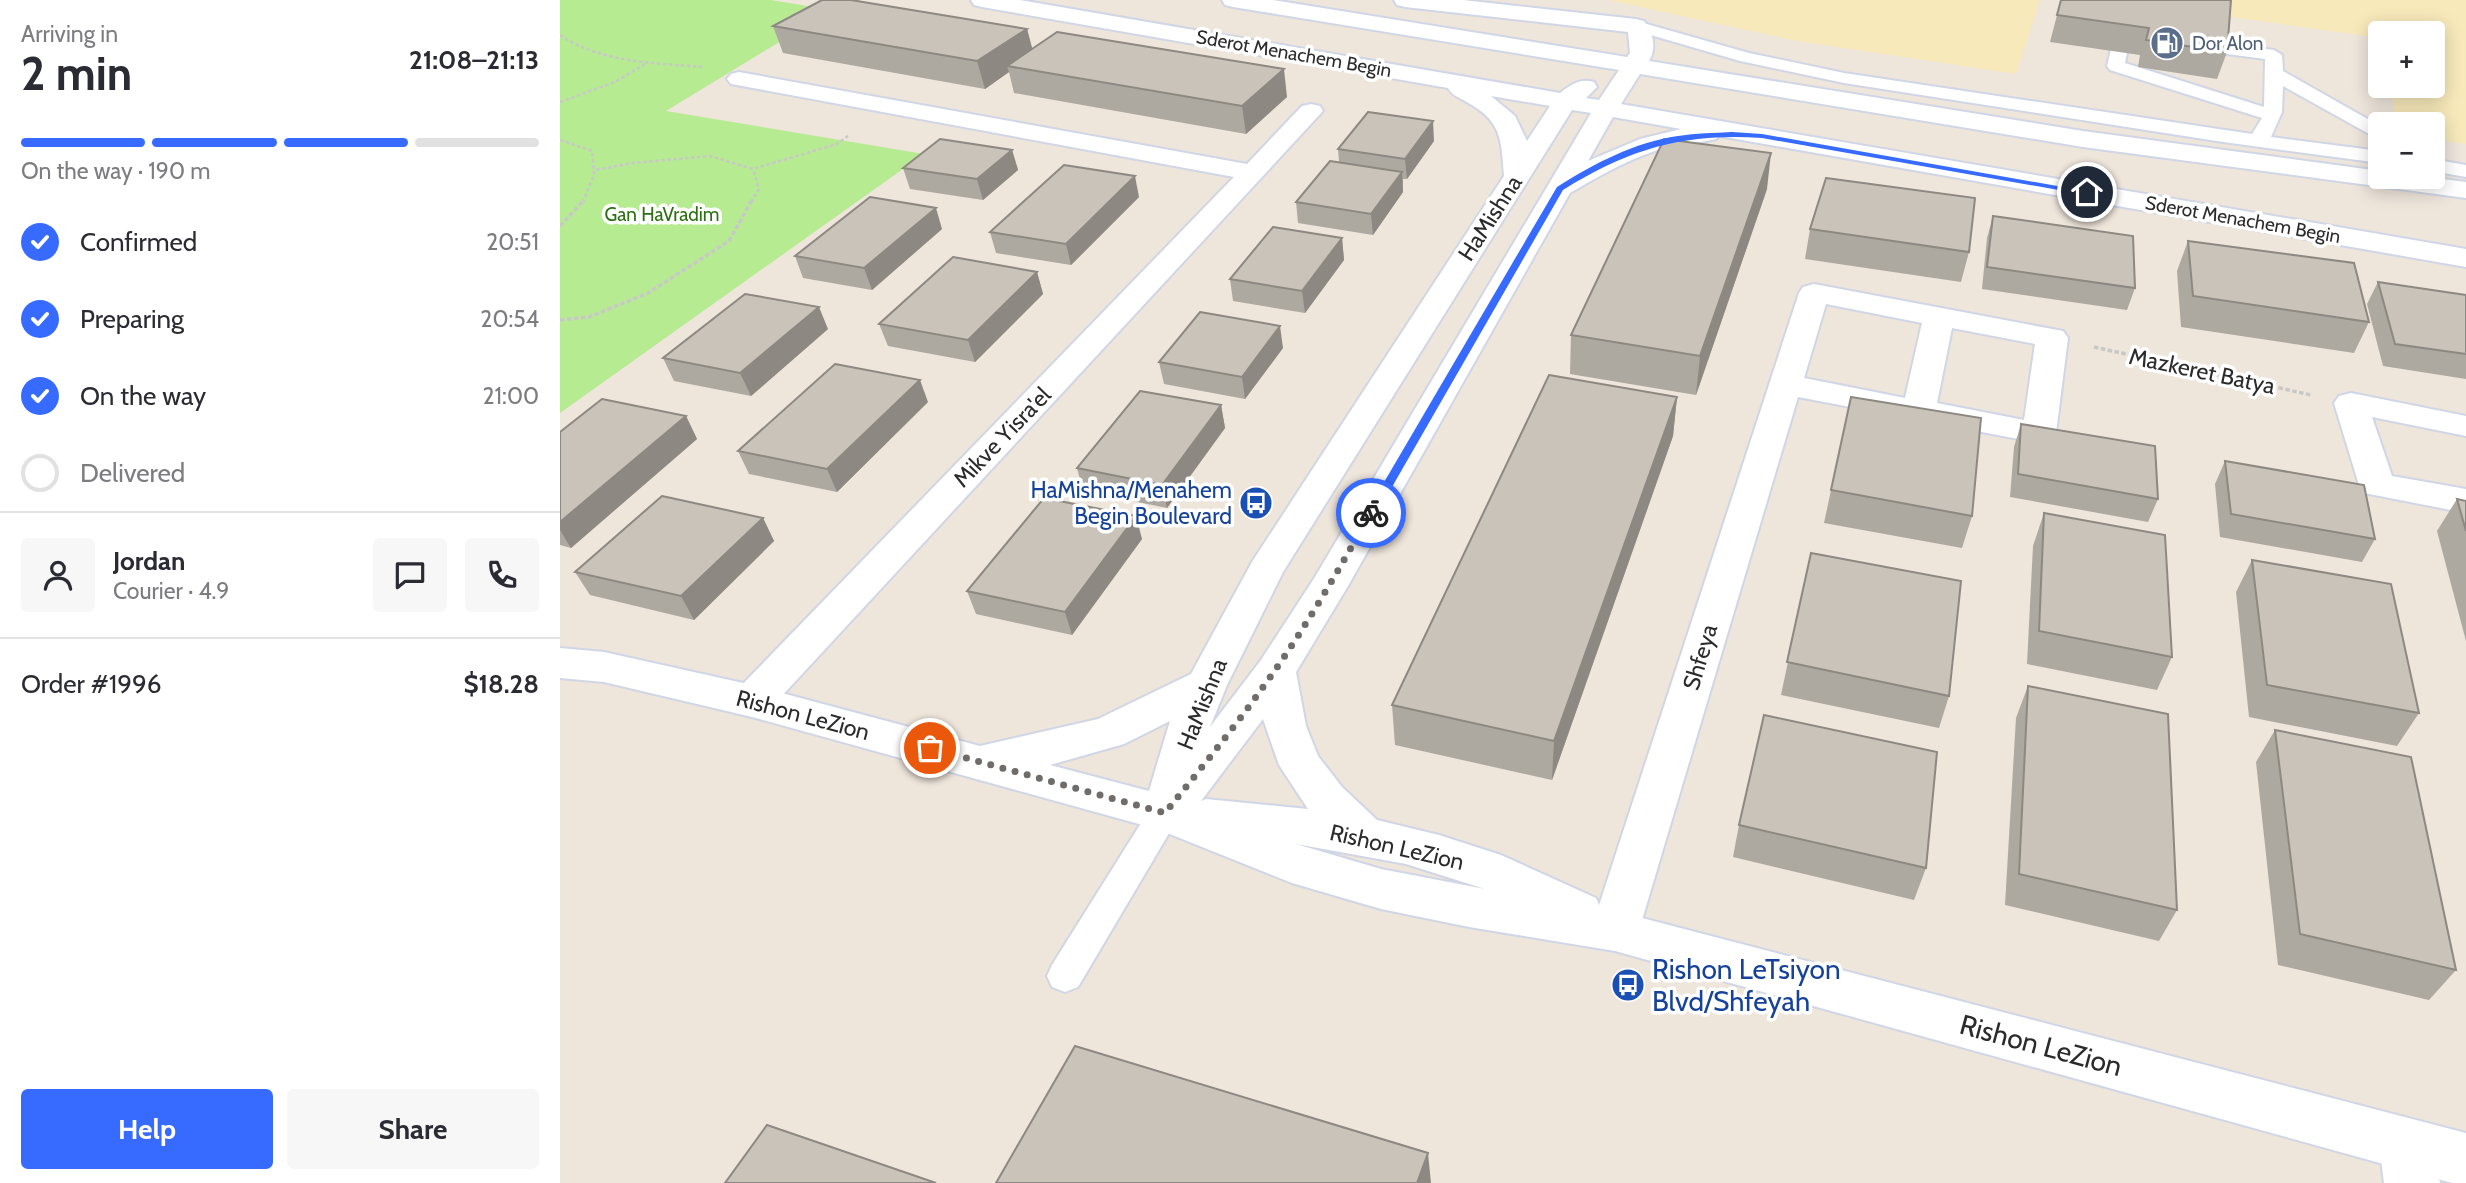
<!DOCTYPE html>
<meta charset="utf-8">
<style>
body{margin:0;font-family:Cabin,sans-serif;background:#f7f7f7;color:#2b2b33;height:100vh;display:flex;flex-direction:column;font-size:26px;white-space:nowrap}
*{box-sizing:border-box;margin:0}
p{font-size:23px;color:#7c7c81}
.icon{flex:none;width:38px;height:38px;fill:none;stroke:currentColor;stroke-width:2;stroke-linecap:round;stroke-linejoin:round}
.map{position:relative;flex:1;overflow:hidden}
.details{display:flex;flex-direction:column;background:#fff;width:560px}
.details>*{flex:none}
.fabs{position:absolute;left:1808px;top:21px;display:grid;gap:14px}
.fabs a{display:grid;place-items:center;width:77px;height:77px;border-radius:7px;background:#fff;box-shadow:0 4px 18px #0003;font-size:35px}
.pin{position:absolute;display:grid;place-items:center;width:60px;height:60px;color:#fff;margin:-30px;border:4px solid #fff;border-radius:50%;box-shadow:0 2px 7px #0007}
.courier{position:absolute;display:grid;place-items:center;width:70px;height:70px;margin:-35px;border:5px solid #376bff;border-radius:50%;background:#fff;color:#222;box-shadow:0 2px 9px #0007}
.overview em{font-style:normal;font-weight:700}
.overview div{display:flex;flex-direction:column-reverse}
.overview{display:flex;align-items:center;justify-content:space-between;height:119px;padding:0 21px}
h1{font-size:46px;font-weight:700;line-height:52px}
.bar{display:grid;grid-template-columns:repeat(4,1fr);gap:10px 7px;align-content:center;height:84px;padding:0 21px}
.bar i{height:9px;border-radius:5px;background:#e1e1e2}
.bar .active{background:#376bff}
.bar p{grid-column:span 4}
.line{display:flex;align-items:center;gap:18px;padding:0 21px;border-top:2px solid #e1e1e2}
.line div{flex:1}
.round{display:grid;place-items:center;flex:none;width:74px;height:74px;border-radius:7px;background:#f7f7f7}
ol{padding:0 21px;list-style:none}
li{display:flex;align-items:center;gap:21px;height:77px}
li p{margin-inline-start:auto}
li .icon{padding:7px;border-radius:50%;background:#376bff;color:#fff;stroke-width:4}
li:last-child{color:#7c7c81}
li i{width:38px;height:38px;border:4px solid #e1e1e2;border-radius:50%}
.action{display:flex;gap:14px;margin-top:auto;padding:14px 21px}
.action a{flex:1;height:80px;border-radius:7px;background:#376bff;color:#fff;font-size:28px;font-weight:700;line-height:80px;text-align:center}
.action a+a{background:#f7f7f7;color:#2b2b33}
main{display:flex;flex:1;min-height:0}
.map>svg:first-child{display:block}
.green{fill:#b6eb91}
.sand{fill:#f7e9ba}
.lines{fill:none;stroke-linecap:round;stroke-linejoin:round}
.lane-casing{stroke:#d0d6e5;stroke-width:4}
.street-casing{stroke:#d0d6e5;stroke-width:4}
.secondary-casing{stroke:#d0d6e5;stroke-width:4}
.path-far1{stroke:#c8c8c8;stroke-width:2.5;stroke-dasharray:3.5 2.5;stroke-linecap:butt}
.path{stroke:#c8c8c8;stroke-width:3.5;stroke-dasharray:4.5 2.5;stroke-linecap:butt}
.lane{fill:#fff;fill-rule:evenodd}
.street{fill:#fff;fill-rule:evenodd}
.secondary{fill:#fff;fill-rule:evenodd}
.wall{fill:#ada8a0}
.shaded-wall{fill:#8d8882}
.building{fill:#c9c3ba;stroke:#8d8882;stroke-width:2}
.route{fill:#376bff}
.done{stroke:#6f6c69;stroke-width:7;stroke-dasharray:0 12.6}
.labels{text-anchor:middle;stroke-width:7;stroke-linejoin:round;paint-order:stroke}
.far-service-label{font-size:19px;fill:#4e5e75;stroke:#fff;text-anchor:start}
.far-street-label{font-size:19px;fill:#2b2b2b;stroke:#fff}
.far-park-label{font-size:19px;fill:#2c7012;stroke:#fff}
.street-label{font-size:23px;fill:#2b2b2b;stroke:#fff}
.transit-label{font-size:23px;fill:#164399;stroke:#fff;text-anchor:end}
.near-transit-label{font-size:28px;fill:#164399;stroke:#fff;text-anchor:start}
.near-street-label{font-size:28px;fill:#2b2b2b;stroke:#fff}
</style>
<main>
<section class="details">
<div class="overview"><div><h1>2 min</h1><p>Arriving in</p></div><em>21:08–21:13</em></div>
<div class="bar"><i class="active"></i><i class="active"></i><i class="active"></i><i></i><p>On the way · 190 m</p></div>
<ol>
<li><svg class="icon" aria-label="check" viewBox="0 0 24 24"><path d="M5 12l5 5 9-10"/></svg>Confirmed<p>20:51</p></li>
<li><svg class="icon" aria-label="check" viewBox="0 0 24 24"><path d="M5 12l5 5 9-10"/></svg>Preparing<p>20:54</p></li>
<li><svg class="icon" aria-label="check" viewBox="0 0 24 24"><path d="M5 12l5 5 9-10"/></svg>On the way<p>21:00</p></li>
<li><i></i>Delivered</li>
</ol>
<div class="line" style="height:126px"><a class="round"><svg class="icon" aria-label="person" viewBox="0 0 24 24"><circle cx="12" cy="8" r="4"/><path d="M4 21q1-7 8-7t8 7"/></svg></a><div><b>Jordan</b><p>Courier · 4.9</p></div><a class="round"><svg class="icon" aria-label="chat" viewBox="0 0 24 24"><path d="M4 5h16v11H9l-5 4z"/></svg></a><a class="round"><svg class="icon" aria-label="phone" viewBox="0 0 24 24"><path d="M5 4h4l2 5-3 2q2 4 5 5l2-3 5 2v4C11 20 4 13 5 4z"/></svg></a></div>
<div class="line" style="height:91px"><div>Order #1996</div><b>$18.28</b></div>
<div class="action"><a>Help</a><a>Share</a></div>
</section>
<div class="map">
<svg width="1906" height="1183" viewBox="0 0 1906 1183">
<rect width="100%" height="100%" fill="#eee5db"/>
<polygon class="green" points="0,0 211,0 272,10 106,111 364,154 0,413"/>
<g class="sand">
<polygon points="1048,0 1480,0 1456,74 1237,41"/>
<polygon points="1550,0 1906,0 1906,144 1873,139 1872,124 1844,124 1834,116 1832,86 1872,86 1872,33 1820,33 1820,38"/>
</g>
<g class="lines">
<defs>
<g id="lane">
<polygon points="1076,21 1189,53 1284,73 1692,134 1702,118 1550,70 1547,66 1554,36 1562,31 1591,35 1593,39 1585,44 1569,42 1565,63 1704,107 1705,59 1629,49 1621,44 1629,39 1714,50 1722,55 1723,71 1820,126 1820,140 1723,86 1722,112 1711,137 1820,151 1820,163 1663,142 1284,83 1180,61 1070,29 1068,26"/>
<polygon points="1872,159 1906,165 1906,177 1872,171"/>
<polygon points="605,800 617,804 621,813 518,987 505,992 492,987 487,976 492,965 593,804"/>
</g>
<g id="street">
<polygon points="179,72 687,164 742,106 751,104 760,106 763,111 207,712 192,717 177,712 171,701 177,690 674,177 171,84 167,79 171,74"/>
<path d="M1254 284 1503 331 1508 338 1496 433 1491 440 1479 443 1238 397 1079 930 1072 945 1055 951 1038 945 1031 930 1239 293 1243 287ZM1266 304 1362 323 1345 398 1244 378ZM1392 328 1475 344 1464 420 1377 403Z"/>
<polygon points="1791,393 1906,416 1906,436 1812,417 1832,476 1906,489 1906,513 1804,493 1799,485 1774,403 1779,396"/>
<polygon points="1846,1118 1865,1126 1873,1145 1880,1183 1824,1183 1819,1145 1827,1126"/>
</g>
<path id="secondary" d="M411 0H460L1000 93C1011 85 1019 78 1034 82L1037 87 1026 98 1039 100 1059 70 673 7 665 5 662 0H713L1067 57 1070 53 1068 32 845 7 837 5 834 0H903L1076 19 1084 21C1093 34 1097 47 1089 61L1523 131 1820 171V177H1867L1906 182V198L1523 147 1080 74 1061 104 1906 249V267L1159 136 1156 139C1141 143 1126 143 1112 146 1076 155 1042 174 1010 193L788 586 736 672 746 726 758 756 782 787 817 820 879 835 941 855 1036 898 1040 907 1906 1133V1183H1892L1055 951 909 927 821 909 732 883 597 829 192 717 44 682 0 678V648L44 652 192 685 420 746 538 719 631 674 692 562 944 176C941 138 942 121 905 101 898 97 892 95 888 88L422 7 414 5ZM931 96 990 106 967 141 955 116ZM1012 110 1031 113 755 577 701 660 650 727 667 685 723 572ZM1053 117 1121 129 1080 139 1028 161ZM703 719 719 765 748 809 646 799 641 801ZM610 721 589 791 490 765 564 744ZM736 844 846 864 925 889 821 869Z"/>
</defs>
<use href="#lane" class="lane-casing"/>
<use href="#street" class="street-casing"/>
<use href="#secondary" class="secondary-casing"/>
<g class="path-far1">
<path d="M0 35C41 63 95 63 143 67"/>
<polyline points="0,102 55,82 85,64"/>
<polyline points="0,140 32,151 34,174 23,202"/>
<polyline points="36,170 72,163 150,156 193,169 277,144 288,136"/>
<polyline points="191,202 199,189 193,169"/>
</g>
<g class="path">
<polyline points="0,226 24,200"/>
<polyline points="0,320 29,317 88,293 169,241 192,200"/>
<polyline points="1534,347 1751,395"/>
</g>
<use href="#lane" class="lane"/>
<use href="#street" class="street"/>
<use href="#secondary" class="secondary"/>
</g>
<g class="wall">
<polygon points="1501,0 1671,0 1667,52 1657,79 1578,67 1580,55 1490,42"/>
<polygon points="213,26 467,29 472,49 727,97 686,134 454,93 449,72 425,89 223,53"/>
<polygon points="874,141 847,179 843,179 843,192 813,235 738,223 736,202 779,162 778,149"/>
<polygon points="452,150 458,170 423,200 350,189 343,168"/>
<polygon points="1207,189 1136,395 1010,374 1011,335"/>
<polygon points="579,197 511,265 436,253 430,232"/>
<polygon points="1433,216 1575,288 1567,310 1422,289 1427,238"/>
<polygon points="382,229 312,290 243,278 235,256"/>
<polygon points="1250,229 1409,252 1401,282 1245,259"/>
<polygon points="782,238 784,260 745,313 673,301 670,279"/>
<polygon points="1628,241 1809,322 1794,353 1621,327 1617,271"/>
<polygon points="477,272 483,294 415,362 328,346 319,324"/>
<polygon points="1818,282 1906,295 1906,379 1823,366 1807,304"/>
<polygon points="268,329 191,396 114,381 103,358"/>
<polygon points="723,348 685,399 604,384 599,362"/>
<polygon points="1117,397 1113,436 992,780 835,745 832,705"/>
<polygon points="1291,397 1412,516 1402,548 1264,523"/>
<polygon points="368,402 277,492 189,474 178,451"/>
<polygon points="661,405 665,428 607,508 523,491 517,468"/>
<polygon points="126,416 137,439 11,548 0,545 0,432"/>
<polygon points="1461,424 1598,499 1588,522 1450,497 1454,447"/>
<polygon points="1665,461 1815,539 1802,562 1660,537 1655,484"/>
<polygon points="1897,499 1906,501 1906,641 1877,531"/>
<polygon points="1484,513 1612,657 1597,690 1467,664 1473,546"/>
<polygon points="203,518 214,541 134,620 30,595 15,572"/>
<polygon points="582,539 512,635 416,614 407,591"/>
<polygon points="1251,553 1389,696 1379,728 1221,695"/>
<polygon points="1692,560 1859,713 1837,746 1689,717 1676,592"/>
<polygon points="1468,686 1617,910 1599,941 1445,905 1456,718"/>
<polygon points="1715,730 1896,970 1869,1000 1718,965 1696,762"/>
<polygon points="1179,825 1366,868 1354,900 1173,857"/>
</g>
<g class="shaded-wall">
<polygon points="467,29 474,55 447,66 449,72 425,89 417,61"/>
<polygon points="724,69 727,97 686,134 682,106"/>
<polygon points="873,121 874,141 847,179 845,159"/>
<polygon points="452,150 458,170 423,200 417,179"/>
<polygon points="1211,153 1207,189 1136,395 1140,356"/>
<polygon points="842,172 843,192 813,235 811,214"/>
<polygon points="575,176 579,197 511,265 506,244"/>
<polygon points="376,208 382,229 312,290 304,268"/>
<polygon points="782,238 784,260 745,313 742,291"/>
<polygon points="477,272 483,294 415,362 408,340"/>
<polygon points="259,307 268,329 191,396 180,373"/>
<polygon points="720,326 723,348 685,399 682,377"/>
<polygon points="360,380 368,402 277,492 267,469"/>
<polygon points="1117,397 1113,436 992,780 994,741"/>
<polygon points="661,405 665,428 607,508 602,485"/>
<polygon points="126,416 137,439 11,548 0,530 0,522"/>
<polygon points="576,516 582,539 512,635 505,612"/>
<polygon points="203,518 214,541 134,620 121,596"/>
<polygon points="868,1153 871,1183 857,1183"/>
</g>
<g class="building">
<polygon points="262,0 291,0 467,29 417,61 213,26"/>
<polygon points="1501,0 1671,0 1667,52 1586,40 1589,28 1497,15"/>
<polygon points="497,32 724,69 682,106 447,66"/>
<polygon points="808,112 873,121 845,159 778,149"/>
<polygon points="380,139 452,150 417,179 343,168"/>
<polygon points="1104,139 1211,153 1140,356 1011,335"/>
<polygon points="770,161 842,172 811,214 736,202"/>
<polygon points="504,165 575,176 506,244 430,232"/>
<polygon points="1266,178 1415,198 1409,252 1250,229"/>
<polygon points="310,197 376,208 304,268 235,256"/>
<polygon points="1433,216 1573,236 1575,288 1427,267"/>
<polygon points="713,227 782,238 742,291 670,279"/>
<polygon points="1628,241 1794,263 1809,322 1633,296"/>
<polygon points="393,257 477,272 408,340 319,324"/>
<polygon points="1818,282 1906,295 1906,354 1835,344"/>
<polygon points="185,294 259,307 180,373 103,358"/>
<polygon points="640,312 720,326 682,377 599,362"/>
<polygon points="275,364 360,380 267,469 178,451"/>
<polygon points="989,375 1117,397 994,741 832,705"/>
<polygon points="580,391 661,405 602,485 517,468"/>
<polygon points="1291,397 1421,418 1412,516 1271,490"/>
<polygon points="42,399 126,416 0,522 0,432"/>
<polygon points="1461,424 1595,446 1598,499 1458,474"/>
<polygon points="1665,461 1804,485 1815,539 1671,514"/>
<polygon points="102,496 203,518 121,596 15,572"/>
<polygon points="484,498 576,516 505,612 407,591"/>
<polygon points="1897,499 1906,501 1906,531"/>
<polygon points="1484,513 1605,535 1612,657 1479,631"/>
<polygon points="1251,553 1401,581 1389,696 1227,662"/>
<polygon points="1692,560 1831,584 1859,713 1707,685"/>
<polygon points="1468,686 1608,714 1617,910 1459,874"/>
<polygon points="1204,715 1377,752 1366,868 1179,825"/>
<polygon points="1715,730 1851,757 1896,970 1740,934"/>
<polygon points="515,1046 868,1153 857,1183 436,1183"/>
<polygon points="207,1125 376,1183 165,1183"/>
</g>
<path class="route" d="M1172 132 1202 134 1531 192 1527 195 1202 138C1122 133 1070 149 1003 190L817 513 808 516 806 513 997 187C1033 164 1075 142 1118 136 1136 133 1154 133 1172 132Z"/>
<g class="lines">
<path class="done" d="M370 748 605 813C642 767 679 722 713 673 749 622 780 567 811 513"/>
</g>
<defs>
<symbol id="fuel-disc" viewBox="-11 -11 22 22"><circle r="9.5" fill="#5c6f8a" stroke="#fff"/><path d="M-5.5-6h7V0h2V4h1.3V-2.5L3-4.5l.8-.8L6-3V5H2.5V1h-1V6h-7ZM-4.2-4.7v3.2H.2V-4.7Z" fill="#fff"/></symbol>
<symbol id="bus-disc" viewBox="-11 -11 22 22"><circle r="9.5" fill="#1a4fb4" stroke="#fff"/><path d="M-5-6H5V4H4V6H2V4H-2V6H-4V4H-5ZM-3.5-4V0h7V-4ZM-3.5 1.2v1.5H-2V1.2ZM2 1.2v1.5H3.5V1.2Z" fill="#fff"/></symbol>
</defs>
<g fill-rule="evenodd">
<use href="#fuel-disc" x="1588" y="24" width="38" height="38"/>
<use href="#bus-disc" x="677" y="484" width="38" height="38"/>
<use href="#bus-disc" x="1049" y="966" width="38" height="38"/>
</g>
<g class="labels">
<g class="far-service-label">
<text x="1632" y="50">Dor Alon</text>
</g>
<g class="far-street-label">
<text transform="translate(734 53) rotate(10)" y="7">Sderot Menachem Begin</text>
<text transform="translate(1683 219) rotate(10)" y="7">Sderot Menachem Begin</text>
</g>
<g class="far-park-label">
<text x="102" y="221">Gan HaVradim</text>
</g>
<g class="street-label">
<text transform="translate(930 218) rotate(-57)" y="8">HaMishna</text>
<text transform="translate(1642 371) rotate(12)" y="8">Mazkeret Batya</text>
<text transform="translate(442 437) rotate(-46)" y="8">Mikve Yisra'el</text>
<text transform="translate(1140 657) rotate(-73)" y="8">Shfeya</text>
<text transform="translate(642 704) rotate(-68)" y="8">HaMishna</text>
<text transform="translate(243 715) rotate(15)" y="8">Rishon LeZion</text>
<text transform="translate(837 847) rotate(13)" y="8">Rishon LeZion</text>
</g>
<g class="transit-label">
<text x="672" y="498">HaMishna/Menahem<tspan x="672" dy="26">Begin Boulevard</tspan></text>
</g>
<g class="near-transit-label">
<text x="1092" y="979">Rishon LeTsiyon<tspan x="1092" dy="32">Blvd/Shfeyah</tspan></text>
</g>
<g class="near-street-label">
<text transform="translate(1481 1045) rotate(15)" y="10">Rishon LeZion</text>
</g>
</g>
</svg>
<div class="fabs">
<a>+</a>
<a>−</a>
</div>
<div class="pin" style="left:370px;top:748px;background:#ea580c"><svg class="icon" aria-label="bag" viewBox="0 0 24 24"><path d="M5 8h14l-1 12H6zM9 8a3 3 0 0 1 6 0"/></svg></div>
<div class="pin" style="left:1527px;top:192px;background:#1f2937"><svg class="icon" aria-label="home" viewBox="0 0 24 24"><path d="M3 11l9-7 9 7M6 9v11h12V9"/></svg></div>
<div class="courier" style="left:811px;top:513px"><svg class="icon" aria-label="bike" viewBox="0 0 24 24"><circle cx="6" cy="16" r="4"/><circle cx="18" cy="16" r="4"/><path d="M6 16l4-8h5l3 8M10 8l3 8H6M13 5h3"/></svg></div>
</div>
</main>
